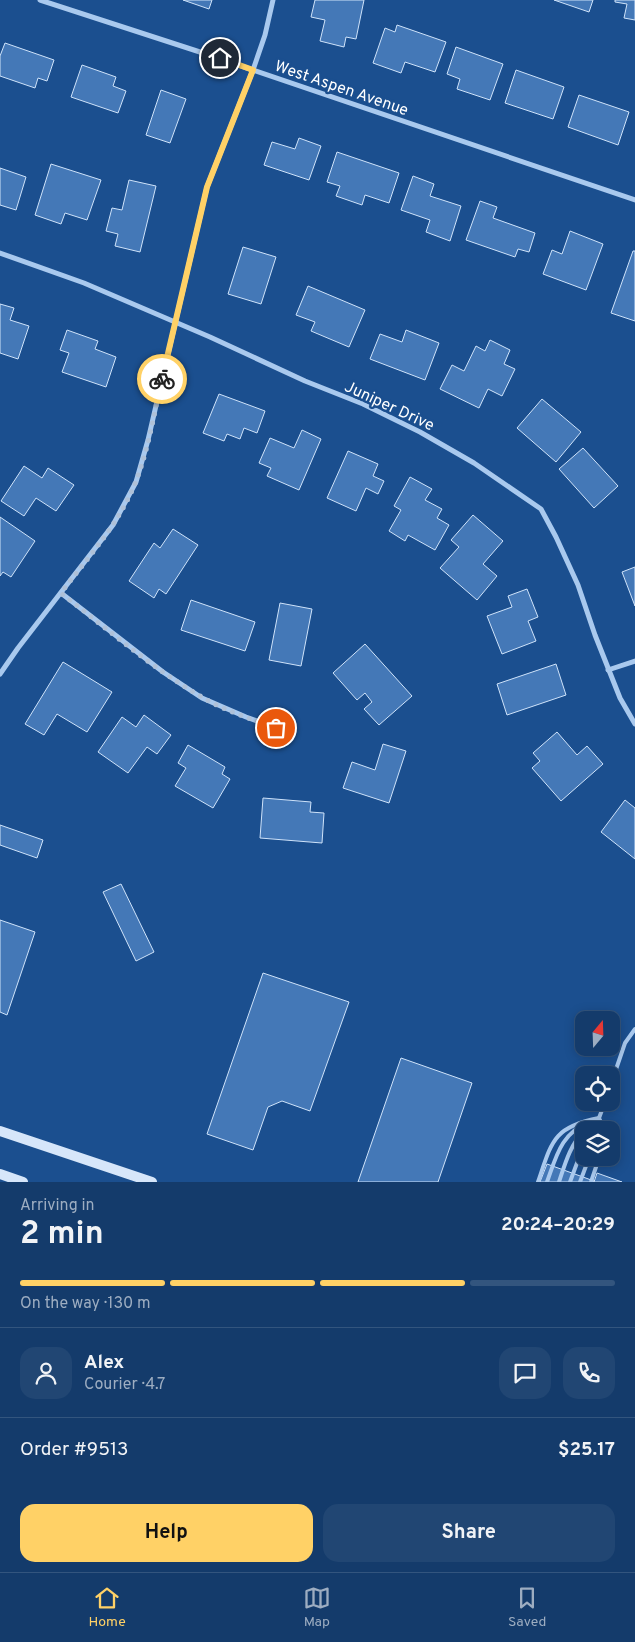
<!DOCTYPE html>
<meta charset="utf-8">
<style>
body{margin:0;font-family:Overpass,sans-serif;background:#214673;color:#f1f3f6;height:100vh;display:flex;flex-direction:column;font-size:19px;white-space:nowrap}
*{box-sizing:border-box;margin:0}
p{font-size:16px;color:#9dadc1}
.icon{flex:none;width:28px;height:28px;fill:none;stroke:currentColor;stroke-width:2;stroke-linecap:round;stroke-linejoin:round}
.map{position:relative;height:1182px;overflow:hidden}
.panel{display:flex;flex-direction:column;background:#143b6b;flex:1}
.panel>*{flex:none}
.needle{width:32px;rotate:19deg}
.controls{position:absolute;left:575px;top:1011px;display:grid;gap:10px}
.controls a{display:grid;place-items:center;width:45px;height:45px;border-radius:10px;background:#143b6b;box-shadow:0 2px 12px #0003,0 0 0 1px #33557e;font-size:25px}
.pin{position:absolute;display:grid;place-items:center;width:42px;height:42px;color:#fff;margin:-21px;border:2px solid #fff;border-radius:50%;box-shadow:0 1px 5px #0007}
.courier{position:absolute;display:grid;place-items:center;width:50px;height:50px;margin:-25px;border:4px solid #ffd166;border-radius:50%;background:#fff;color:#222;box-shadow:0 1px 6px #0007}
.headline em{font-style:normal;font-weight:700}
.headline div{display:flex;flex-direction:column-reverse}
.headline{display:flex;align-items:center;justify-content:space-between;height:85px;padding:0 20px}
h1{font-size:32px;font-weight:700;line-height:38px}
.bar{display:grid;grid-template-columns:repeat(4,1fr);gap:8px 5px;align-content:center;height:60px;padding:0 20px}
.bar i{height:6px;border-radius:4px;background:#33557e}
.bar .current{background:#ffd166}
.bar p{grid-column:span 4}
.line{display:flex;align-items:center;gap:12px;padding:0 20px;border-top:1px solid #33557e}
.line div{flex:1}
.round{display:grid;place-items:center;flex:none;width:52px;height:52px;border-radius:15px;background:#214673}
.button{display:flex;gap:10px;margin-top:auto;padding:10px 20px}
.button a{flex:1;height:58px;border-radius:15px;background:#ffd166;color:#111;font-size:20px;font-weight:700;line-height:58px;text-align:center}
.button a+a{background:#214673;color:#f1f3f6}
.tab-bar{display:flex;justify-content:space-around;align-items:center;height:70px;border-top:1px solid #33557e;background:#143b6b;font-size:14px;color:#9dadc1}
.tab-bar a{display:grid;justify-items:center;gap:2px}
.tab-bar .current{color:#ffd166}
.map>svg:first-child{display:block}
.building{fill:#4478b7;stroke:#cfe3fa}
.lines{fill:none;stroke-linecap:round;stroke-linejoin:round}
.lane{stroke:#a9c9ee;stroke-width:4}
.street{stroke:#a9c9ee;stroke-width:5}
.secondary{stroke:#d6e6fa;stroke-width:10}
.done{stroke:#afc1d8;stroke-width:5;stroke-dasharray:0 9}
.route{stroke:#ffd166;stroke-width:6}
.labels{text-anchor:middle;stroke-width:5;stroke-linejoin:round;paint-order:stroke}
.street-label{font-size:16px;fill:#fff;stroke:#1b4f8f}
</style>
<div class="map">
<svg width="635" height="1182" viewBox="0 0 635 1182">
<rect width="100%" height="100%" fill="#1b4f8f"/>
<g class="building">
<polygon points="183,0 212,0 209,9"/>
<polygon points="315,0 364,0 356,39 346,37 344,47 320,41 325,20 311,17"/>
<polygon points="554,0 593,0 589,12"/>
<polygon points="615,0 635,0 635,20 624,18 627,4 615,2"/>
<polygon points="397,25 446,42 435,72 405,62 401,73 373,63 385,28 395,32"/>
<polygon points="5,43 54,60 47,81 38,78 35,88 0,76 0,56"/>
<polygon points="456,47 503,64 490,100 457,89 460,79 447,74"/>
<polygon points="82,65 116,77 113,86 126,91 118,113 71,97"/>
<polygon points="516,70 564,87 553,119 505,103"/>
<polygon points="161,90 186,99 170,143 146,135"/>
<polygon points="579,95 629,112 618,145 568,127"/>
<polygon points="299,138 321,146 309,180 264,165 272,142 295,149"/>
<polygon points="337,152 399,173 389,203 365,195 362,205 336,196 340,186 327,182"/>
<polygon points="51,164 101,180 87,220 65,213 61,224 35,215"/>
<polygon points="0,168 26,177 16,210 0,205"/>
<polygon points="413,176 434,184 430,196 461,206 450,241 426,232 430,220 401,210"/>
<polygon points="129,180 156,186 140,252 115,246 118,234 106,231 112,208 122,210"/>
<polygon points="480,201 497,207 493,218 535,233 529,252 518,249 515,257 466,240"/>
<polygon points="570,231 603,244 586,290 543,274 552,250 562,254"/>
<polygon points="243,247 276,257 261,304 228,294"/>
<polygon points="633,251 635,251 635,321 611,313"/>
<polygon points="308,286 365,310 349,347 311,331 315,322 296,315"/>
<polygon points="0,304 14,308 10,320 29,326 18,359 0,353"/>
<polygon points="67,330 98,341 95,349 116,357 106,387 62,372 69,353 60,350"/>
<polygon points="406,330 439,343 425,380 370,359 380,334 402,342"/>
<polygon points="490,340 510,350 504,364 515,369 502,396 488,389 479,408 440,389 452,365 464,371 476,346 485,351"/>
<polygon points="219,394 265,411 257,433 244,428 240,439 227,434 224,441 203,433"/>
<polygon points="542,399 581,432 556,462 517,428"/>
<polygon points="302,430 321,439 299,490 267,476 271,468 259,463 270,438 294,448"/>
<polygon points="583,448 618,486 594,508 559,469"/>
<polygon points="348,451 378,464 373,476 384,481 378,494 366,488 356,511 327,498"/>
<polygon points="24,466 42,478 48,468 74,485 56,511 36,498 24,516 1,501"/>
<polygon points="410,477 432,489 425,500 442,509 437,518 449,525 435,550 408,535 405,541 389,531 401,510 394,506"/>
<polygon points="473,515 503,541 483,564 497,576 477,600 440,568 459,547 451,540"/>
<polygon points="0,517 35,541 11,577 3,572 0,576"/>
<polygon points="173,529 198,545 166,594 159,589 154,598 129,581 154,543 160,548"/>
<polygon points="635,567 635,606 622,572"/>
<polygon points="527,589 538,617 528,621 536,641 502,654 487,616 512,607 508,596"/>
<polygon points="191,600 255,622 245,651 181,630"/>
<polygon points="280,603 312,609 301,666 269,660"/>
<polygon points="365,644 412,696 379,725 364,709 372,702 365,693 357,700 333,673"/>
<polygon points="63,662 112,692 87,732 57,714 44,735 25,724"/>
<polygon points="556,664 566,695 507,715 497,684"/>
<polygon points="144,715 171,735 157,754 147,747 128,773 98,752 122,717 136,727"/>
<polygon points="557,732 577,755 587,746 603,764 561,801 532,768 540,761 533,753"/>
<polygon points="383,744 406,751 389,803 343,788 352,762 375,770"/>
<polygon points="188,745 225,767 222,774 230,779 213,808 175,786 186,768 178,763"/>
<polygon points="263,798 311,802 310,812 324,813 322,843 260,838"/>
<polygon points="625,800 635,808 635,859 601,832"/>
<polygon points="0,825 43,840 37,858 0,845"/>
<polygon points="121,884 154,952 136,961 103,892"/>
<polygon points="0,920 35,932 7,1015 0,1012"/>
<polygon points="263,973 349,1002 310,1111 282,1101 268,1107 253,1150 207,1134"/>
<polygon points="401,1058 472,1083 438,1182 358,1182"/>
<polygon points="547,1164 594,1181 594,1182 540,1182"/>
<polygon points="597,1173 622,1182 594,1182"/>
</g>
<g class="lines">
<g class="lane">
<polyline points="611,1084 625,1043 635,1029"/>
<polyline points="600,1120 603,1130"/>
<polyline points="585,1130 598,1119"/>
<polyline points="592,1130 597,1122"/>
<polyline points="597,1130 599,1118 605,1102"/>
<path d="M538 1182C552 1141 553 1127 599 1118"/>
<path d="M547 1182C557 1154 561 1134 590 1121"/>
<path d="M559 1182C565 1164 570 1145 584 1131"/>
<polyline points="570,1182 584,1144"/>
<polyline points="580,1182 589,1158"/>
<polyline points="591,1182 599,1158"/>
</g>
<g class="street">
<polyline points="40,0 203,53 635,200"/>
<polyline points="0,253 84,283 210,337 305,381 363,404 420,432 474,463 541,509 556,537 578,585 595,635 620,698 635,724"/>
<polyline points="61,593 163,672 202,698 246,717 291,733"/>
<polyline points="608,670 635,661"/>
<polyline points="0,674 18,648 113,525 136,482 148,440 207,187 253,70 265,35 273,0"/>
</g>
<g class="secondary">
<polyline points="0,1131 152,1182"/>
<polyline points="0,1174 23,1182"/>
</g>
</g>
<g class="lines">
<path class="done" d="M162 379C154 413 149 448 136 481 120 523 88 557 61 593 106 628 153 669 202 697 225 711 251 719 276 728"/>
<polyline class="route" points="162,379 207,187 253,70 220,58"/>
</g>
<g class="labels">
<g class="street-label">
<text transform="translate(342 87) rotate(19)" y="6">West Aspen Avenue</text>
<text transform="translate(390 405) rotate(25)" y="6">Juniper Drive</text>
</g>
</g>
</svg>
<div class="controls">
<a><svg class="needle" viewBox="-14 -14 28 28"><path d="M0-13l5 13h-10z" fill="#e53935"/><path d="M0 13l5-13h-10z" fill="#9dadc1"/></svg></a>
<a><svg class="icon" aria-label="locate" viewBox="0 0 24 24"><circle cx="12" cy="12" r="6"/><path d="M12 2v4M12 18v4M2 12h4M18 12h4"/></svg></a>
<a><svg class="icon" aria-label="layers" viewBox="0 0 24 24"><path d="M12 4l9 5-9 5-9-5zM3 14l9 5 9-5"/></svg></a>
</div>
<div class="pin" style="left:276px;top:728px;background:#ea580c"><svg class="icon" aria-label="bag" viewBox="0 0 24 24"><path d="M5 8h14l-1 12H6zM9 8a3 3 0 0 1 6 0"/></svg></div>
<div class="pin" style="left:220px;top:58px;background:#1f2937"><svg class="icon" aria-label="home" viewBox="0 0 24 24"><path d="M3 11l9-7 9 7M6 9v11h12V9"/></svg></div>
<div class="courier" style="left:162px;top:379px"><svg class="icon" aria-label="bike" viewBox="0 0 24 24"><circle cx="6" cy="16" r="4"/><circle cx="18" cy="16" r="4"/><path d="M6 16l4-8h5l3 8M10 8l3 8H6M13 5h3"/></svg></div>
</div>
<section class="panel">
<div class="headline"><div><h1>2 min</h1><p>Arriving in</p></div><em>20:24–20:29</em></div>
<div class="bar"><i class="current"></i><i class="current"></i><i class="current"></i><i></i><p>On the way · 130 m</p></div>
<div class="line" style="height:90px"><a class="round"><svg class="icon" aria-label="person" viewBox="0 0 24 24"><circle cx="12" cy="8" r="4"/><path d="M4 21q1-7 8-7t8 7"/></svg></a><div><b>Alex</b><p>Courier · 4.7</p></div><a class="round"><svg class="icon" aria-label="chat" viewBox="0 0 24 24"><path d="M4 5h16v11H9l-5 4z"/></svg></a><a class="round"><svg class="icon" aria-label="phone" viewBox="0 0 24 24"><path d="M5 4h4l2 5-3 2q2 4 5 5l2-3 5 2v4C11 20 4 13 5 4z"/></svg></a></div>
<div class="line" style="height:65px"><div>Order #9513</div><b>$25.17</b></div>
<div class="button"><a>Help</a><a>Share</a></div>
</section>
<nav class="tab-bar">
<a class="current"><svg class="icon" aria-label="home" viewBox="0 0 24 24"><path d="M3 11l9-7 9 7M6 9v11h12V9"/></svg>Home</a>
<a><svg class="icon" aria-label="map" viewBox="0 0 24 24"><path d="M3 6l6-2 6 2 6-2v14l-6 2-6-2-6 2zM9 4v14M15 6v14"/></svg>Map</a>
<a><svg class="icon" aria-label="saved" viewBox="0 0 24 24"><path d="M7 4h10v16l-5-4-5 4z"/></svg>Saved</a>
</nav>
